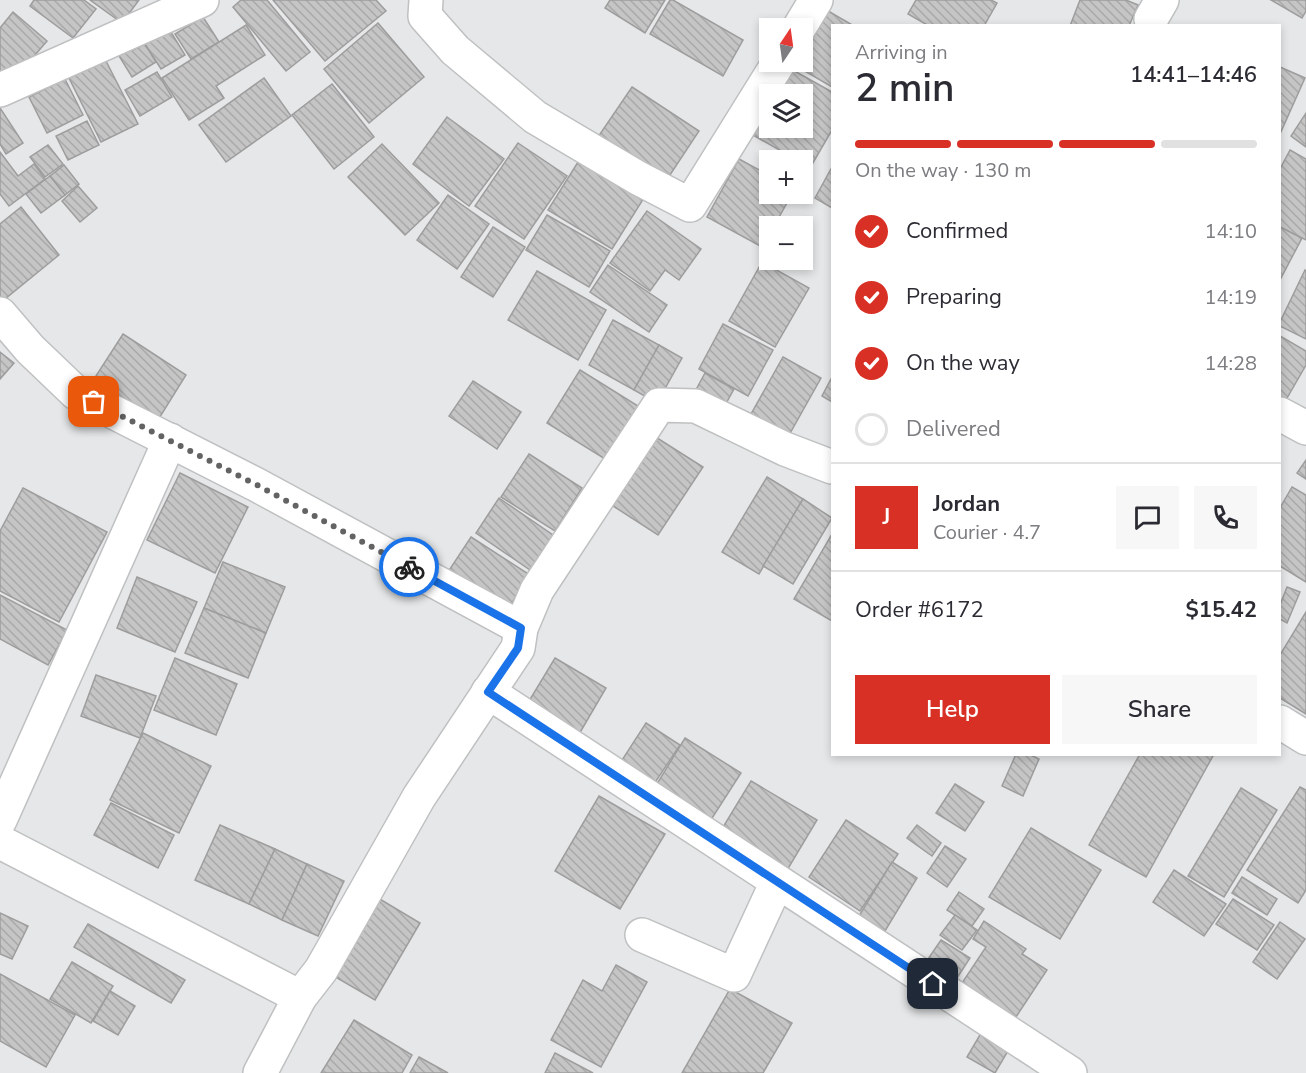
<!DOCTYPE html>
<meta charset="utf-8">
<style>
body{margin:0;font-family:"Nunito Sans",sans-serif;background:#f7f7f7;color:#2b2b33;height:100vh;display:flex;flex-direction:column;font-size:22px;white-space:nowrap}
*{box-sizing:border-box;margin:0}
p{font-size:20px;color:#7c7c81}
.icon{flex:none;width:33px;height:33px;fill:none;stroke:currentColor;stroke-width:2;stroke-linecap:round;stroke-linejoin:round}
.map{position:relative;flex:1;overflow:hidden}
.side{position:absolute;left:831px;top:24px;width:450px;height:732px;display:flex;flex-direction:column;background:#fff;border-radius:0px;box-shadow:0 3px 9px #0003}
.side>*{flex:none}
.needle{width:39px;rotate:13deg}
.buttons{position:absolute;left:759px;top:18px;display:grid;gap:12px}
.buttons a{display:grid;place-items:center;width:54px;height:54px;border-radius:0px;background:#fff;box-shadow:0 3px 9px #0003;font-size:30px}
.pin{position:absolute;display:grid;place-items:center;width:51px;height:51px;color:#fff;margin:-26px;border-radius:12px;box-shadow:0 3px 9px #0006}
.courier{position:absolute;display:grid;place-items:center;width:60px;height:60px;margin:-30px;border:4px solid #1a73e8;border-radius:50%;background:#fff;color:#222;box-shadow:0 2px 8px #0007}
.summary em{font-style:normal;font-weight:600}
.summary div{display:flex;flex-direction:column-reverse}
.summary{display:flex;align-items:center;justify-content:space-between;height:102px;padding:0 24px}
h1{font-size:39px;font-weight:600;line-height:45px}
.bar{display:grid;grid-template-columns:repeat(4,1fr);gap:9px 6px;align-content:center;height:72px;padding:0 24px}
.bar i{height:8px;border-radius:4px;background:#e1e1e2}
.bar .active{background:#d93025}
.bar p{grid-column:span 4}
.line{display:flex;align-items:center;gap:15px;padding:0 24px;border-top:2px solid #e1e1e2}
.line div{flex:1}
.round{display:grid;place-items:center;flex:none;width:63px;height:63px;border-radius:0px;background:#f7f7f7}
ol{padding:0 24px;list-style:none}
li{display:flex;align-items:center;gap:18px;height:66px}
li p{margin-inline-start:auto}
li .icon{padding:6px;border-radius:50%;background:#d93025;color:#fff;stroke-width:4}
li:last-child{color:#7c7c81}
li i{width:33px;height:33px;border:3px solid #e1e1e2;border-radius:50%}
.primary-button{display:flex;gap:12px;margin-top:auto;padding:12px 24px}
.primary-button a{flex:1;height:69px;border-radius:0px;background:#d93025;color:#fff;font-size:24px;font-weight:600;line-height:69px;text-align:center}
.primary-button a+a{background:#f7f7f7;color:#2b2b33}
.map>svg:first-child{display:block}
.building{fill:url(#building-back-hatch);stroke:#9e9d9d;stroke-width:1.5;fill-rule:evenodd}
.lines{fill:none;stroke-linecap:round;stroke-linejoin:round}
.minor-casing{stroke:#bfc0c1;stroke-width:36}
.minor{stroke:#fff;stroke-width:33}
.done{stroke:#636363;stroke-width:6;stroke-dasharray:0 10.8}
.route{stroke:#1a73e8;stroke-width:8}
</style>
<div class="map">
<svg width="1306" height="1073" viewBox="0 0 1306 1073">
<defs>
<pattern id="building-back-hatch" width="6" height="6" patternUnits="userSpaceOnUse" patternTransform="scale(1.5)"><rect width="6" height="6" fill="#c6c5c5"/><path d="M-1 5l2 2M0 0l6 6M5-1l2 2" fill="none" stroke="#aaa9a9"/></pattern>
</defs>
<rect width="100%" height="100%" fill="#e6e7e8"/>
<g class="building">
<polygon points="34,0 84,0 96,9 73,38 30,6"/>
<polygon points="90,0 139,0 122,23"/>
<polygon points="241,0 267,0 310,52 286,71 233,7"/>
<polygon points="273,0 376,0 386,11 325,61"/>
<polygon points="610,0 665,0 645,33 605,8"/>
<polygon points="670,0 673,0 743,40 723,76 650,34"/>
<polygon points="916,0 991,0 997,3 984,26 929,26 908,14"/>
<polygon points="1080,0 1126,0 1138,5 1129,26 1070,26"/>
<polygon points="1271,0 1306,0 1306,11 1302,18"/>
<polygon points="823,8 854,26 832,26 832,87 791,63 792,62 802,62 802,43"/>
<polygon points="13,12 47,41 11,83 0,73 0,28"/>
<polygon points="203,17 219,42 191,59 175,34"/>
<polygon points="378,23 424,77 369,123 324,69"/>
<polygon points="246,25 265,55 216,86 224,98 189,120 162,78"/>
<polygon points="169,29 185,55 161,69 145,44"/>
<polygon points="129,43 133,50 145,44 156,62 132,77 116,51"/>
<polygon points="106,61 138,124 101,142 69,78"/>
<path d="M782 64 832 92V130L810 168 802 164V160H797L744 130ZM770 94H802V128H770Z"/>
<polygon points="1280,67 1305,78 1280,134"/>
<polygon points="157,72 172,97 140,116 125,90"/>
<polygon points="264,78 291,116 226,162 199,125"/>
<polygon points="65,79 83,115 47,133 29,97"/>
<polygon points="332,84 374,137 334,169 292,115"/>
<polygon points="632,87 699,131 666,181 598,137"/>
<polygon points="0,108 23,143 6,154 0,144"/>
<polygon points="1306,113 1306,147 1291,136"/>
<polygon points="447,117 504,159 469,206 413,164"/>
<polygon points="87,121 99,145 68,160 56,136"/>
<polygon points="518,143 567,176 524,239 475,206"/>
<polygon points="382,144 439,203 405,235 348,177"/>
<polygon points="48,145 63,164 45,177 30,157"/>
<polygon points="1290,150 1306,159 1306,240 1280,227 1280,169"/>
<polygon points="0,152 18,176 34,164 45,179 9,206 0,194"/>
<polygon points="583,154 647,193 612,249 548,210"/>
<polygon points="739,159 770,176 770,194 792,194 774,226 770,226 770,234 762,247 707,217"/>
<polygon points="64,165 79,184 65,195 50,176"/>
<polygon points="832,167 832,208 815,198"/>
<polygon points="50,176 65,195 41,213 26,194"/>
<polygon points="78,186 97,208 80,222 62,201"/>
<polygon points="448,195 489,224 457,269 417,240"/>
<polygon points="21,207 59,255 0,303 0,224"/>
<polygon points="647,211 701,249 679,280 665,270 650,291 610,263"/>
<polygon points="547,215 610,251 589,287 526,250"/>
<polygon points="493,227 525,247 493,297 461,277"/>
<polygon points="1280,227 1302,238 1280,280"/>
<polygon points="762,262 809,288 775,347 729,321"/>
<polygon points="608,265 667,305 649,332 590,292"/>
<polygon points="1305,270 1306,271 1306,339 1280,326 1280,322"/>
<polygon points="537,271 606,310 578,360 508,320"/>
<polygon points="613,320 659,345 634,390 589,365"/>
<polygon points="723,324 773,350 748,396 699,369"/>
<polygon points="123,334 186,375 158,420 94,379"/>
<polygon points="1280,336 1306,351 1306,365 1283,405 1280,402"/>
<polygon points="659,345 682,358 657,403 634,390"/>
<polygon points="0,352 14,363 0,379"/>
<polygon points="783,357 821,378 784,444 746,423"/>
<polygon points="580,370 638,406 605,459 547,423"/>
<polygon points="705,373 734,389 719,416 690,401"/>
<polygon points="832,377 832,402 822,396"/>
<polygon points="473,381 521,412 497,449 449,416"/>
<polygon points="654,436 703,467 658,535 610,504"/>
<polygon points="529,454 582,488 555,531 501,497"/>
<polygon points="1306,460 1306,479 1297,473"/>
<polygon points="180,473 248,507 215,573 147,540"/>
<polygon points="767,477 803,499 759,574 722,552"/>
<polygon points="1292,487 1306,495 1306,582 1280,566 1280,508"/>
<polygon points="23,488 107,532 59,622 0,591 0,531"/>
<polygon points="499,498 553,535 530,570 476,533"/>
<polygon points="803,499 832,518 793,584 763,566"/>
<polygon points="832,534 832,621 794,599"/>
<polygon points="471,537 530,575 503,617 444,578"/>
<polygon points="223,562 285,587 266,633 204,608"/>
<polygon points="137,577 197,602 175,652 117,628"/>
<polygon points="1287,587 1300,592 1287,623 1280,619 1280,605"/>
<polygon points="0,595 67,630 48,665 0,639"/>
<polygon points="204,608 266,633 248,678 185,653"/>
<polygon points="1306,612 1306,714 1280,698 1280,655"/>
<polygon points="175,658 237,684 216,735 154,710"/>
<polygon points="555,658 606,688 578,736 526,706"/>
<polygon points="96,675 156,696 140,738 81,716"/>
<polygon points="646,723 680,745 648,793 615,771"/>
<polygon points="143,733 211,766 179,833 110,800"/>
<polygon points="685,738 741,773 707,826 652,792"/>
<polygon points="1016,754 1029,754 1039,759 1023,796 1002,786"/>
<polygon points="1140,754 1214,754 1146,877 1089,845"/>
<polygon points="751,781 817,820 783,877 717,837"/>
<polygon points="955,784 984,802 965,831 936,813"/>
<polygon points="1300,787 1306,790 1306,890 1298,903 1247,870"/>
<polygon points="1241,788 1277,810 1224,897 1188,876"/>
<polygon points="599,796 665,834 620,909 555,871"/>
<polygon points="111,803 174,835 158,868 94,835"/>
<polygon points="846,820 898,854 860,911 809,877"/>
<polygon points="220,825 275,849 249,904 195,880"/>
<polygon points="917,825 941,843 932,856 907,838"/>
<polygon points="1031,828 1101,870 1060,939 989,897"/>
<polygon points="945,846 966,859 947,887 927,873"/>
<polygon points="275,849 307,864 282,920 249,904"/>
<polygon points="892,862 917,878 885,931 859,916"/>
<polygon points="307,864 344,881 318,936 282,920"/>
<polygon points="1174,870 1226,904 1204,936 1153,902"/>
<polygon points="1242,877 1277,899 1267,915 1232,893"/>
<polygon points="959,892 984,909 972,926 947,910"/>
<polygon points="378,898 420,923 375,1000 332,975"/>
<polygon points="1233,899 1274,925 1257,950 1216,924"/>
<polygon points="0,913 28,926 12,959 0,954"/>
<polygon points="955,915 977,930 962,950 940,935"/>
<polygon points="984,921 1026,949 1022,954 1047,970 1012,1023 958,989 986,947 973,939"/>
<polygon points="1280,922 1305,939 1277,979 1253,962"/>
<polygon points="88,924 185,980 171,1003 74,947"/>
<polygon points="941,940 970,958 957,978 928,959"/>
<polygon points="72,962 113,986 91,1023 50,999"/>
<polygon points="616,965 647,982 601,1067 551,1040 583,980 602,991"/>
<polygon points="0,974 75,1015 46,1067 0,1041"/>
<polygon points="730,989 792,1023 763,1073 682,1073"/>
<polygon points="110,991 135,1006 118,1035 93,1021"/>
<polygon points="354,1020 412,1055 402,1073 321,1073"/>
<polygon points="984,1028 1012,1044 995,1073 967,1057"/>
<polygon points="555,1053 593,1073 545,1073"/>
<polygon points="419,1057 448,1073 410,1073"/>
</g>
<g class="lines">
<defs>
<g id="minor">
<polyline points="426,0 425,16 455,50 535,117 638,178 690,205 779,62"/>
<polyline points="1151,19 1162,0"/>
<polyline points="799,28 816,0"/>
<polyline points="0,90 202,0"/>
<polyline points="0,314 30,349 76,393 257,485 521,628"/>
<polyline points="1280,414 1306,428"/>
<polyline points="488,692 1070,1073"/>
<polyline points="1280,722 1306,738"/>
<polyline points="0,820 170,440"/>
<polyline points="0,842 300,997"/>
<polyline points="642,935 734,975 777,882"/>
<polyline points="260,1073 300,997 321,970 419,797 518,648 521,628 537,590 659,405 696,406 785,449 832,467"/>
</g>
</defs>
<use href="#minor" class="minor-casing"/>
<use href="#minor" class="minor"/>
</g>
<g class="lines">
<polyline class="done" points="94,402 257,485 409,567"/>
<polyline class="route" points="409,567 521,628 518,648 488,692 933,984"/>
</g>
</svg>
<div class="buttons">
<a><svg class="needle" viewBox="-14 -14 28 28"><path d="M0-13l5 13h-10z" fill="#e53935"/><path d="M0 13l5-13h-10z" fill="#7c7c81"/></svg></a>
<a><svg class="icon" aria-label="layers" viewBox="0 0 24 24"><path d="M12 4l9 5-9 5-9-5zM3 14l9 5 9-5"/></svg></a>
<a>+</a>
<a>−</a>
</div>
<div class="pin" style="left:94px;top:402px;background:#ea580c"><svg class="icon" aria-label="bag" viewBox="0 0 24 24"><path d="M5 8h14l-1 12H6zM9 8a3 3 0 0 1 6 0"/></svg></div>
<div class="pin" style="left:933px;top:984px;background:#1f2937"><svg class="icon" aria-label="home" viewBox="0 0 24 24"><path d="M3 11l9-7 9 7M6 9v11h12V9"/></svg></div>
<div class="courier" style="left:409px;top:567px"><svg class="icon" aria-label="bike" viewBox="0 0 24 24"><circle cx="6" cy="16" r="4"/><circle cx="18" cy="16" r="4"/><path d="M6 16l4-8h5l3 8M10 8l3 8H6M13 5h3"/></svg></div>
<section class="side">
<div class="summary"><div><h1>2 min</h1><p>Arriving in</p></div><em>14:41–14:46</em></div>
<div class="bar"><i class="active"></i><i class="active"></i><i class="active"></i><i></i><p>On the way · 130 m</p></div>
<ol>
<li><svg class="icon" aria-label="check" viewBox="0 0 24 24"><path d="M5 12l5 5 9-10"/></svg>Confirmed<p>14:10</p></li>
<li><svg class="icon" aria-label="check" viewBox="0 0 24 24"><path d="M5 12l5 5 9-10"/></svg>Preparing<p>14:19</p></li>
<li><svg class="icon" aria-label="check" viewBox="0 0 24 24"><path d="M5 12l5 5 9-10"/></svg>On the way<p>14:28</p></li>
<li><i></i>Delivered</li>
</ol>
<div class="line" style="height:108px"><b class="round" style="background:#d93025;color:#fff">J</b><div><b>Jordan</b><p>Courier · 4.7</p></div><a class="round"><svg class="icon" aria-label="chat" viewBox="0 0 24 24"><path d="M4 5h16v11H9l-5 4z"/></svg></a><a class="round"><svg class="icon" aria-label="phone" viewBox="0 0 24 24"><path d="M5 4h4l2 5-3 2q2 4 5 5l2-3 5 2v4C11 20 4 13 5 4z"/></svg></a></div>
<div class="line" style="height:78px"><div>Order #6172</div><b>$15.42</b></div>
<div class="primary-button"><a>Help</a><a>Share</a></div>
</section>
</div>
